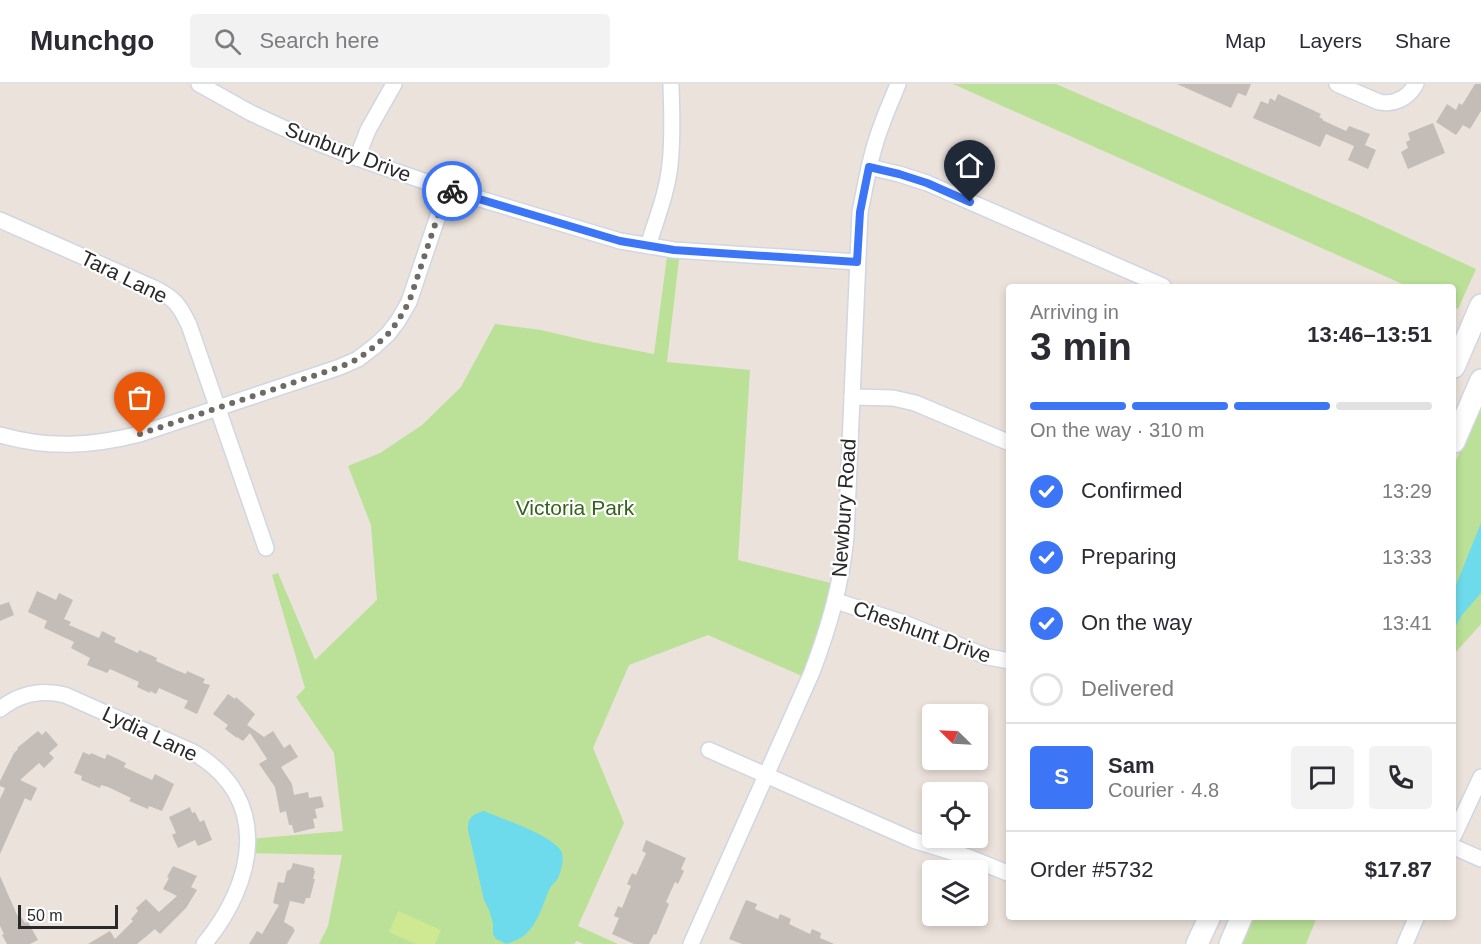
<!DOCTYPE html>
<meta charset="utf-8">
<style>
body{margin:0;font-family:Helvetica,sans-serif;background:#f2f2f3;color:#2b2b33;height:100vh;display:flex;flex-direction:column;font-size:22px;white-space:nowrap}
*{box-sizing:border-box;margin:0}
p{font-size:20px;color:#7c7c81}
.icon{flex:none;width:33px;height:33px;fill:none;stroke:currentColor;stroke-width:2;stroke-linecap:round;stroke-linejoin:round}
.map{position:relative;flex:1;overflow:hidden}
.details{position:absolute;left:1006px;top:200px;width:450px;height:636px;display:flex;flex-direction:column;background:#fff;border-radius:6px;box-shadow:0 3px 9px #0003}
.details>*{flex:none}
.needle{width:39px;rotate:294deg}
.fabs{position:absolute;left:922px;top:620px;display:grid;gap:12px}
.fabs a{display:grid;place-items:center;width:66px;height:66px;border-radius:6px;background:#fff;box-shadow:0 3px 9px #0003;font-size:30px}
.scale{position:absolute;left:18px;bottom:15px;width:100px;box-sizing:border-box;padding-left:6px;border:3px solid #292929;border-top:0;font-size:16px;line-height:21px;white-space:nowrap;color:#292929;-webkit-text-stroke:4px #fff;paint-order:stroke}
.pin{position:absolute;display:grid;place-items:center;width:51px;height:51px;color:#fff;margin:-62px -26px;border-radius:50% 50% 50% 0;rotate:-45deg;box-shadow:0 0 6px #0007}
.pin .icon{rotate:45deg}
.courier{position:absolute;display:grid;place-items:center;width:60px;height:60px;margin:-30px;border:4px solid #3c76f7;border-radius:50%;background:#fff;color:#222;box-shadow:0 2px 8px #0007}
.head em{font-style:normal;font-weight:600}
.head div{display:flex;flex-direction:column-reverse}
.head{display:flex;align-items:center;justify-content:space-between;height:102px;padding:0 24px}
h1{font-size:39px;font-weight:600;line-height:45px}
.bar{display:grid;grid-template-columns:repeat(4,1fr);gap:9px 6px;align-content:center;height:72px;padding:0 24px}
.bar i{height:8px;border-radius:4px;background:#e1e1e2}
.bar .on{background:#3c76f7}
.bar p{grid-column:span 4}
.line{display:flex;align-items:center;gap:15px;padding:0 24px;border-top:2px solid #e1e1e2}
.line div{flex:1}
.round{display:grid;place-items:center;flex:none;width:63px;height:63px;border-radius:6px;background:#f2f2f3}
ol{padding:0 24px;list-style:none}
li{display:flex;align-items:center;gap:18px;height:66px}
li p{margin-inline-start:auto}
li .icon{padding:6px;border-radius:50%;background:#3c76f7;color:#fff;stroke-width:4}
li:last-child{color:#7c7c81}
li i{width:33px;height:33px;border:3px solid #e1e1e2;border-radius:50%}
header{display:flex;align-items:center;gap:36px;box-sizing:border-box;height:84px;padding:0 30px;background:#fff;border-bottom:2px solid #e1e1e2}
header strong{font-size:28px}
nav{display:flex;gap:33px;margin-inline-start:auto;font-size:21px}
.search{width:420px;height:54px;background:#f2f2f3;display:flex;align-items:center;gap:15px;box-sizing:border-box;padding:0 21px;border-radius:6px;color:#7c7c81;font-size:22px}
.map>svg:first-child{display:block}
.green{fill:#bae197}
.pitch{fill:#cfe993}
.water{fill:#6edbec}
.building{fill:#c3bcb7}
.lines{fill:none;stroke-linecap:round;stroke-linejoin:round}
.minor-casing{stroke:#d0d6e2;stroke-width:18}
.secondary-casing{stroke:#d0d6e2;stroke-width:24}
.minor{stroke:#fff;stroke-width:15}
.secondary{stroke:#fff;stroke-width:21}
.done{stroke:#6d6a67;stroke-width:6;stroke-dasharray:0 10.8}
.route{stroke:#3c76f7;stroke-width:8}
.labels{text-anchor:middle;stroke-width:4.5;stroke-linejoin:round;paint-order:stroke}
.street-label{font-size:21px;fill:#292929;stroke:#fff}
.park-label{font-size:21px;fill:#33641a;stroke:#fff}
</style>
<header>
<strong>Munchgo</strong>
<div class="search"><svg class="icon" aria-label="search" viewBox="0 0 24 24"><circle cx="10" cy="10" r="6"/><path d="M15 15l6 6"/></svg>Search here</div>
<nav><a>Map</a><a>Layers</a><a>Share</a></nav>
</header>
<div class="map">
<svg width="1481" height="860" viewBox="0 0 1481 860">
<rect width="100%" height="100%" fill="#ebe2db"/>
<g class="green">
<polygon points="953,0 1056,0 1361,132 1476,185 1458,225 1454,223 1454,202 1407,202"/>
<polygon points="668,165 680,167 667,278 750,286 738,476 839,501 809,595 708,551 629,581 593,664 624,739 578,842 618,860 584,860 577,857 574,860 319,860 328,842 342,771 248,769 248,755 343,747 334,669 296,613 305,604 272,491 278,489 315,576 377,516 371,441 348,382 380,369 422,341 461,303 495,240 541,246 592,258 654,270"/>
<polygon points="1481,319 1481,540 1454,570 1454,381"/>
<polygon points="1253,833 1317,833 1306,860 1241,860"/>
</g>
<polygon class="pitch" points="398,827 441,846 435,860 416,860 389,848"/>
<g class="water">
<polygon points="1481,439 1481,509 1462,531 1454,545 1454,506"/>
<path d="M484 727C502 735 552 751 561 767 565 773 561 788 558 794 556 798 552 800 550 804 543 819 539 837 527 849 521 855 514 857 507 860L496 855 493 850V839L489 826 484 816 468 746C467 734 473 730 484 727Z"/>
</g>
<g class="building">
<polygon points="1177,0 1251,0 1246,12 1238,9 1231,24"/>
<polygon points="1475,0 1481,0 1481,27 1470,45 1463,41 1456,51 1436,38 1447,20 1456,26 1459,19 1462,21"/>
<polygon points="1278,10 1321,30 1319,33 1323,35 1322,36 1346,47 1349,42 1370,50 1365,61 1376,66 1368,85 1348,76 1354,62 1326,50 1320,63 1253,34 1261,17 1268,20 1270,14 1275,17"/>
<polygon points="1433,39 1445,69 1408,85 1401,68 1408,64 1406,58 1410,56 1408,49"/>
<polygon points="37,507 56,516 59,509 73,516 64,535 71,538 69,541 99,554 102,547 116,554 114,558 138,569 139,566 157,574 156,577 176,586 186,590 187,587 205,595 203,599 210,601 197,630 184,624 188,617 159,604 156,610 150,607 150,609 137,603 139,598 110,585 107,589 87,581 90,574 71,564 74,558 44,544 47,537 28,528"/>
<polygon points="9,518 14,531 0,537 0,521"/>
<polygon points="228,610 235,615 236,613 255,630 247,641 264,653 273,647 284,664 290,660 298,673 281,683 292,700 294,711 308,708 309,714 321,712 324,723 315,725 317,734 313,735 315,744 294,749 292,741 289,741 286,727 280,729 275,703 259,680 267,675 250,649 243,657 237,653 237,654 225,645 228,641 213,630"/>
<polygon points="38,647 42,651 46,647 58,661 49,669 54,674 44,684 39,679 20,696 37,704 31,717 25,714 0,770 0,715 5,704 0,702 0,697 14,669 18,665 17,664"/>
<polygon points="83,668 90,671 91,669 105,675 107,670 126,679 124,683 152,696 155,690 174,700 162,727 149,722 148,725 129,717 131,714 108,703 101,701 100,704 81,696 82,692 74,689"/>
<polygon points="190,723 192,729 195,728 200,738 204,736 212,756 198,762 195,756 178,764 172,751 176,749 169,733"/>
<polygon points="646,756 686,774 681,785 684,787 678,800 675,798 666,818 669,820 656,851 654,850 649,860 634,860 612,850 619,834 614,832 618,822 622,824 631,802 627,800 632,789 636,791 646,769 642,767"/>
<polygon points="293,779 314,784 314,787 315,787 313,795 315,795 310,814 306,814 304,820 290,817 284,838 294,844 293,845 295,846 287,860 249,860 257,847 262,850 279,821 273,819 278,798 284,799 287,787 291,785"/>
<polygon points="173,782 197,792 191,803 197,806 186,824 160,850 155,845 137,860 88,860 110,847 115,855 133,837 131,835 138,827 136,824 146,815 159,828 177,812 163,805 169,794 167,793"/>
<polygon points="0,792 18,833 21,833 25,839 28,838 38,856 30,860 7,860 2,851 4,850 0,842"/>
<polygon points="746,816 757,820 755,825 778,835 780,830 791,835 789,840 810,850 812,845 821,849 820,854 834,860 742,860 729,855"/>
</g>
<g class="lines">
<defs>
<g id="minor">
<polyline points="199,0 251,29 303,53 357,74 447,105 620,157 674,166 857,178"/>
<path d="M1337 0 1379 18C1395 21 1408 14 1416 0"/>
<polyline points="357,74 368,46 394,0"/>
<polyline points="869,83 899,90 927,99 1163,202"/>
<path d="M0 136 154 204C174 214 179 220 189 241L266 464"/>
<path d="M648 162C656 136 667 109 670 81 673 55 672 29 671 2"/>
<polyline points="852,313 893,314 915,319 1010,359"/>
<path d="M0 351C49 365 92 362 140 350L340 283 358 275 375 262 388 250 398 237 409 218 447 105"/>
<polyline points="836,517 904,539 988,573 1010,577"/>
<path d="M0 625C19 610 41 605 65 611L193 668C273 715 255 799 204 860"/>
<polyline points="709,666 913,756 968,773 1010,790"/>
<polyline points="1454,751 1481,693"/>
<polyline points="1454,763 1481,775"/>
<path d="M691 860 812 588C829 543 841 502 846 453L860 128C866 98 871 68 882 40 887 26 893 13 898 0"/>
<polyline points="1405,860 1417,832"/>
</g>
<g id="secondary">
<polyline points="1454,283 1481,221"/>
<polyline points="1454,358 1481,296"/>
<polyline points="1197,860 1210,832"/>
<polyline points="1230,860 1242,832"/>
</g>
</defs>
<use href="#minor" class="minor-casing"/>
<use href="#secondary" class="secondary-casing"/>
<use href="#minor" class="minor"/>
<use href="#secondary" class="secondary"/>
</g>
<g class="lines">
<polyline class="done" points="140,350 340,283 358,275 375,262 388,250 398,237 409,218 447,105 452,107"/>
<polyline class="route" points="452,107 620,157 674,166 857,178 860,128 869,83 899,90 927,99 970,118"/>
</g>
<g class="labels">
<g class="street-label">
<text transform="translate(348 68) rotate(21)" y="7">Sunbury Drive</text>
<text transform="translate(124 193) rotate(26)" y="7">Tara Lane</text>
<text transform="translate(844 424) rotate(-86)" y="7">Newbury Road</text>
<text transform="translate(922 548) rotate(20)" y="7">Cheshunt Drive</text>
<text transform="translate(150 650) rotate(25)" y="7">Lydia Lane</text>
</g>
<g class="park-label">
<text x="575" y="431">Victoria Park</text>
</g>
</g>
</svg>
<div class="fabs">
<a><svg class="needle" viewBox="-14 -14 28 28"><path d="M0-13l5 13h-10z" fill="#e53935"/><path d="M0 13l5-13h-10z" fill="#7c7c81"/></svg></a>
<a><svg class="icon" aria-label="locate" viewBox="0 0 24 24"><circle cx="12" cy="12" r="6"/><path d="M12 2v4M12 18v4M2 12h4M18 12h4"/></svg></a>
<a><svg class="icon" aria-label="layers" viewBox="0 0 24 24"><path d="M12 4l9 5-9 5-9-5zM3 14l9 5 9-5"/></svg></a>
</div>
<div class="scale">50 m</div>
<div class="pin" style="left:140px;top:350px;background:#ea580c"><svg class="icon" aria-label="bag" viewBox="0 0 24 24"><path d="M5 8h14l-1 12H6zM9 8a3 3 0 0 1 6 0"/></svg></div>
<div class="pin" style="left:970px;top:118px;background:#1f2937"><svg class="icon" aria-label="home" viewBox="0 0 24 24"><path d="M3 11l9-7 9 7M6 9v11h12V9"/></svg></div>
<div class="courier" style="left:452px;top:107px"><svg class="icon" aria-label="bike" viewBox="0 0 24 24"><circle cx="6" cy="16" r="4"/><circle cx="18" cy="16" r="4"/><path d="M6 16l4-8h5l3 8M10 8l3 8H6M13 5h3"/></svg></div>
<section class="details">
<div class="head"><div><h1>3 min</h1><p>Arriving in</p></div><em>13:46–13:51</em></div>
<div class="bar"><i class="on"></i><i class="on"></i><i class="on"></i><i></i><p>On the way · 310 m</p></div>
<ol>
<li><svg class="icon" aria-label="check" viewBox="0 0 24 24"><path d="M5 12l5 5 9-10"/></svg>Confirmed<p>13:29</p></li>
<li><svg class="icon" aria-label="check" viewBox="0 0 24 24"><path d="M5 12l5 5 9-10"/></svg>Preparing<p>13:33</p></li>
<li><svg class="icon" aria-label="check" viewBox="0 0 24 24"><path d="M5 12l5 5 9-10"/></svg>On the way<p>13:41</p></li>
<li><i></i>Delivered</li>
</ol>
<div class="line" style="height:108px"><b class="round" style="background:#3c76f7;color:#fff">S</b><div><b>Sam</b><p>Courier · 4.8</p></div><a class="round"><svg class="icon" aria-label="chat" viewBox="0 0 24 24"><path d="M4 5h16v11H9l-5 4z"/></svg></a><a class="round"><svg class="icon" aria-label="phone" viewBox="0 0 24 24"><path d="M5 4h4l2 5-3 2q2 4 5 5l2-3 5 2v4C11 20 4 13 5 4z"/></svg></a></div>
<div class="line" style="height:78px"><div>Order #5732</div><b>$17.87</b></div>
</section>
</div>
